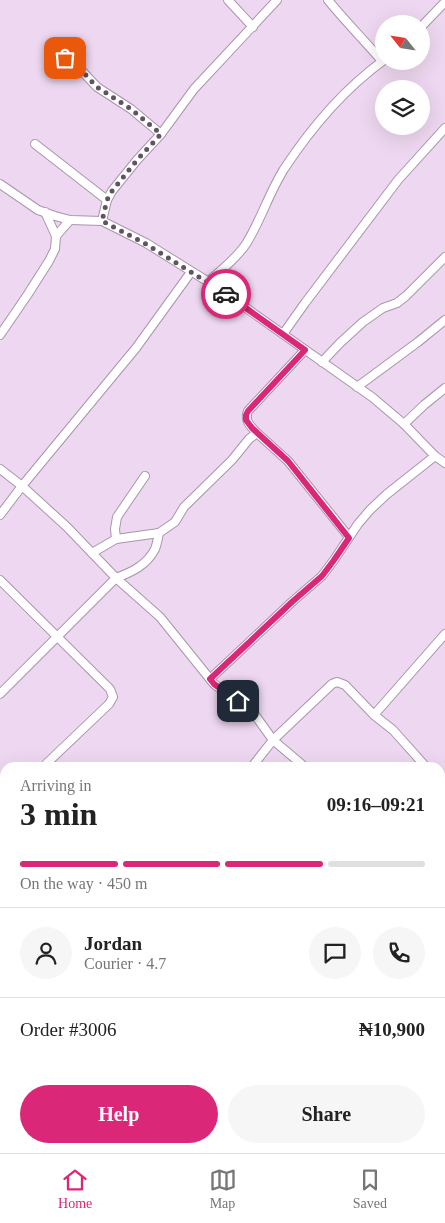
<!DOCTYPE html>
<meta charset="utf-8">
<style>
body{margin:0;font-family:"Times New Roman",serif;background:#f6f6f6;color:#222;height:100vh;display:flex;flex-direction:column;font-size:19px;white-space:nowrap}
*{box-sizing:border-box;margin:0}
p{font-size:16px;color:#767676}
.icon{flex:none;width:28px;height:28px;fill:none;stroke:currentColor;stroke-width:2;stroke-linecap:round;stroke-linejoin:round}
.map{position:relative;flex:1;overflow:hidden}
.drawer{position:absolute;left:0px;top:762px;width:445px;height:391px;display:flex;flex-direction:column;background:#fff;border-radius:15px 15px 0 0;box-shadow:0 5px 20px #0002}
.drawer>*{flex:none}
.needle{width:32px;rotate:300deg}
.controls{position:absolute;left:375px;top:15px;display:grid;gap:10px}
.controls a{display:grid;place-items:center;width:55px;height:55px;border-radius:50%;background:#fff;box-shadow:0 5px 20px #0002;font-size:25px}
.pin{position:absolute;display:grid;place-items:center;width:42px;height:42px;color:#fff;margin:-21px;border-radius:10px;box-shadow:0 2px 8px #0006}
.courier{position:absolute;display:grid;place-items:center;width:50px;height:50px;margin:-25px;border:4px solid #db2777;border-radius:50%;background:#fff;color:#222;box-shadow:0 1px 6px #0007}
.headline em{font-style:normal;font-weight:700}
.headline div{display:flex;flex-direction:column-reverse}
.headline{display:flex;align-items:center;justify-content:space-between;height:85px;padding:0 20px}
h1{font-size:32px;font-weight:700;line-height:38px}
.bar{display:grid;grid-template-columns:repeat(4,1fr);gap:8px 5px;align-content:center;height:60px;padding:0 20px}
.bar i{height:6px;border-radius:4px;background:#e0e0e0}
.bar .active{background:#db2777}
.bar p{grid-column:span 4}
.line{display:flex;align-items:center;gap:12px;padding:0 20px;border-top:1px solid #e0e0e0}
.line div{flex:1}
.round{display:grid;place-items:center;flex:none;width:52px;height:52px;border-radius:26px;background:#f6f6f6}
.action{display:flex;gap:10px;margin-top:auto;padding:10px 20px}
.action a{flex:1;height:58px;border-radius:30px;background:#db2777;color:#fff;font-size:20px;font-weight:700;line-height:58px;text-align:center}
.action a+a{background:#f6f6f6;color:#222}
.tab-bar{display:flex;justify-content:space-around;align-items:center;height:70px;border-top:1px solid #e0e0e0;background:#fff;font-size:14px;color:#767676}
.tab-bar a{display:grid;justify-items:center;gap:2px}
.tab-bar .active{color:#db2777}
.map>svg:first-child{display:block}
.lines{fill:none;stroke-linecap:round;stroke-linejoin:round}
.minor-casing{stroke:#a994ac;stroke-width:10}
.minor{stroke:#fff;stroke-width:8}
.done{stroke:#605362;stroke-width:5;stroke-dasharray:0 9}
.route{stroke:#db2777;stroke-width:6}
</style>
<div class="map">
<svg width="445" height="1153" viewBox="0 0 445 1153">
<rect width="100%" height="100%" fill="#eed8f1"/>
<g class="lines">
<defs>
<g id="minor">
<polyline points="228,0 253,27"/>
<path d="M328 0C345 21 364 40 382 61"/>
<polyline points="421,27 445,2"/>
<polyline points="65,58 81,70 97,87 131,109 161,134"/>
<polyline points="35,144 107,200"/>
<polyline points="0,184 38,210 55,216 70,220 102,221 146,243 215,286 372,397 404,424 435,456 445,463"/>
<polyline points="102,221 107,200 112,191 137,160 161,134 194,89 277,0"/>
<polyline points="56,236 70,220"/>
<path d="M208 282C221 270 236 259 246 244 260 222 269 193 284 169 311 128 344 89 384 60"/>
<polyline points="283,334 305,303 398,180 445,128"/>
<polyline points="0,335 28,294 49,261 55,249 56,236 45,212"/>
<polyline points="322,362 340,343 363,322 383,308 397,303 406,296 445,257"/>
<polyline points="357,387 418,342 445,320"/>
<polyline points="404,424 424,405 445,388"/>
<polyline points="257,433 288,461 349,537"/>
<polyline points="0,469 22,486 67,527 116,578 160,617 214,684 255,715 273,740 306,768"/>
<polyline points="0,515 22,486 136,348 191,272"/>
<polyline points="116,539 115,529 117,517 145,476"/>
<path d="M92 553 116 539 159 533 175 522 184 507 232 460 249 439 257 433C250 426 244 420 248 411L305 350"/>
<polyline points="0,580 110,689 113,697 109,704 46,764"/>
<polyline points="210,679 293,601 322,576 334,560 358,524 370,510 387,494 435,456"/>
<path d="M0 694 116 578C132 572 147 565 155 549 157 544 158 538 159 533"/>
<polyline points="251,768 273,740 332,684 337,682 345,685 374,715"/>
<polyline points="427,768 393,730 374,715 445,634"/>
<polyline points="440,781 445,787"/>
<polyline points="440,830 445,824"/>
<polyline points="440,943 445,946"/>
<polyline points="0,992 5,994"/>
<polyline points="440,1045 445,1046"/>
</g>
</defs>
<use href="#minor" class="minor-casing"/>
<use href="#minor" class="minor"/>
</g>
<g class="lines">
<polyline class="done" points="65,58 81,70 97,87 131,109 161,134 137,160 112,191 107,200 102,221 146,244 226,294"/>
<polyline class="route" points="226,294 305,350 248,411 246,415 246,420 252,428 288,461 349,538 334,560 322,576 293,601 210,679 214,684 238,701"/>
</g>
</svg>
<div class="controls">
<a><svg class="needle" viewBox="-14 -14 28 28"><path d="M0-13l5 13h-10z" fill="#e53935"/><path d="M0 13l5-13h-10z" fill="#767676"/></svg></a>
<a><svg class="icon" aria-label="layers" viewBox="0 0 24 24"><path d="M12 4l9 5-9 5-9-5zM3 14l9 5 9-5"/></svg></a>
</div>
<div class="pin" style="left:65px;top:58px;background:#ea580c"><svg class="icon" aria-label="bag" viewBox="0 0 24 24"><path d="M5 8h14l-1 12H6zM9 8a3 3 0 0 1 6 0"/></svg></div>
<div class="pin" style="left:238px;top:701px;background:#1f2937"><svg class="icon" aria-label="home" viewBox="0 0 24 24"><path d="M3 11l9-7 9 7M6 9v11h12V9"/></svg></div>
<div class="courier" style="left:226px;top:294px"><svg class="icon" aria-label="car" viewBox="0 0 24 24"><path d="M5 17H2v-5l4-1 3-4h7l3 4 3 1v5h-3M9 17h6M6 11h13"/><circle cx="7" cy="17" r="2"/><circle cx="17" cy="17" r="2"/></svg></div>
<section class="drawer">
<div class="headline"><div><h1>3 min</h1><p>Arriving in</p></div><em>09:16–09:21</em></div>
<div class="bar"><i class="active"></i><i class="active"></i><i class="active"></i><i></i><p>On the way · 450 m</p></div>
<div class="line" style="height:90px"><a class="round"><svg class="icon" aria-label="person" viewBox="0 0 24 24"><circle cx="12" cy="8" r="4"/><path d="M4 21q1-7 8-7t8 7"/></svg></a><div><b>Jordan</b><p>Courier · 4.7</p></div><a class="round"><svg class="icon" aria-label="chat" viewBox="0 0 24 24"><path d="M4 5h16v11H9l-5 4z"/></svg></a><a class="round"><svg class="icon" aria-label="phone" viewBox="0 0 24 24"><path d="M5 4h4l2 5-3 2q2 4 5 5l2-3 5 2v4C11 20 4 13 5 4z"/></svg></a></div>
<div class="line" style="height:65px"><div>Order #3006</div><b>₦10,900</b></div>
<div class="action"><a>Help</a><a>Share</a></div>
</section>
</div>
<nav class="tab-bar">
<a class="active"><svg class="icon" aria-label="home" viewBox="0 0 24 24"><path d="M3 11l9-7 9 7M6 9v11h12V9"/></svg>Home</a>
<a><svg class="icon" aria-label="map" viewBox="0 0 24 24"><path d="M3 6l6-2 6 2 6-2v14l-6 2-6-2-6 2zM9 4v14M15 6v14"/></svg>Map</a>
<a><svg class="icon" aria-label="saved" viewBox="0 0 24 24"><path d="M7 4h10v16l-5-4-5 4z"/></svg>Saved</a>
</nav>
